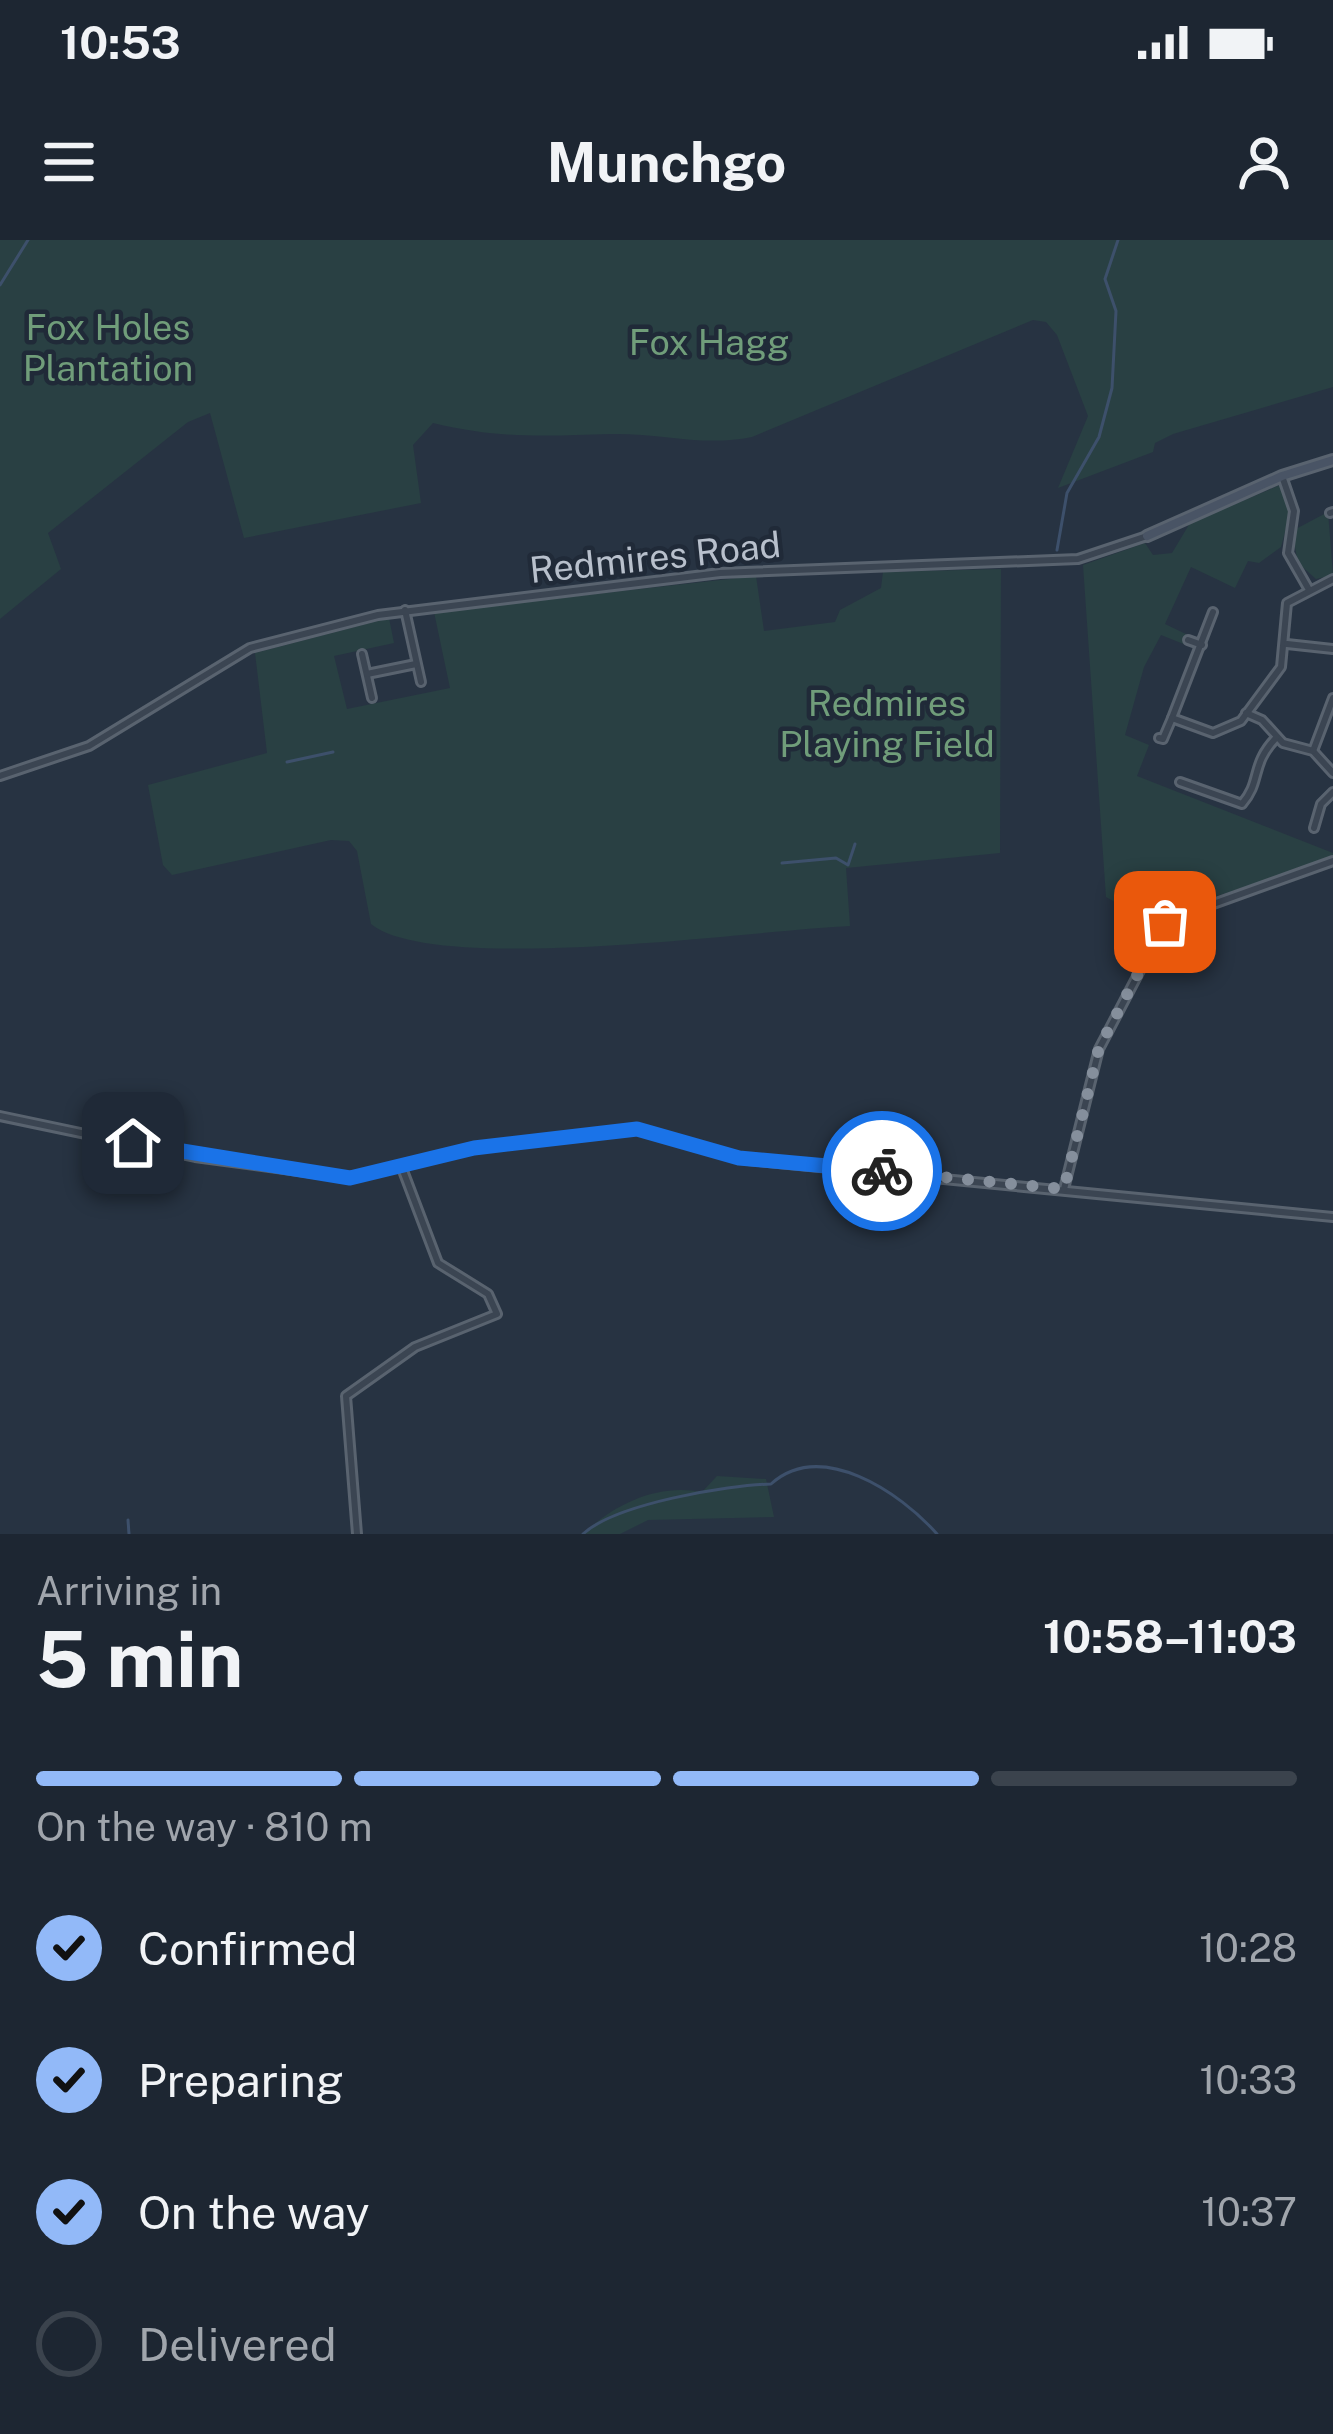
<!DOCTYPE html>
<meta charset="utf-8">
<style>
body{margin:0;font-family:"Public Sans",sans-serif;background:#252e3a;color:#f1f3f6;height:100vh;display:flex;flex-direction:column;font-size:45px;white-space:nowrap}
*{box-sizing:border-box;margin:0}
p{font-size:39px;color:#a0a5ac}
.icon{flex:none;width:66px;height:66px;fill:none;stroke:currentColor;stroke-width:2;stroke-linecap:round;stroke-linejoin:round}
.map{position:relative;height:1294px;overflow:hidden}
.panel{display:flex;flex-direction:column;background:#1d2632;flex:1}
.panel>*{flex:none}
.pin{position:absolute;display:grid;place-items:center;width:102px;height:102px;color:#fff;margin:-51px;border-radius:24px;box-shadow:0 6px 18px #0006}
.courier{position:absolute;display:grid;place-items:center;width:120px;height:120px;margin:-60px;border:9px solid #1a73e8;border-radius:50%;background:#fff;color:#222;box-shadow:0 3px 15px #0007}
.summary em{font-style:normal;font-weight:700}
.summary div{display:flex;flex-direction:column-reverse}
.summary{display:flex;align-items:center;justify-content:space-between;height:204px;padding:0 36px}
h1{font-size:78px;font-weight:700;line-height:90px}
.bar{display:grid;grid-template-columns:repeat(4,1fr);gap:18px 12px;align-content:center;height:144px;padding:0 36px}
.bar i{height:15px;border-radius:9px;background:#3b434d}
.bar .active{background:#92b9f8}
.bar p{grid-column:span 4}
ol{padding:0 36px;list-style:none}
li{display:flex;align-items:center;gap:36px;height:132px}
li p{margin-inline-start:auto}
li .icon{padding:12px;border-radius:50%;background:#92b9f8;color:#111;stroke-width:4}
li:last-child{color:#a0a5ac}
li i{width:66px;height:66px;border:6px solid #3b434d;border-radius:50%}
.status{display:flex;justify-content:space-between;align-items:center;height:84px;padding:0 60px;background:#1d2632;direction:ltr}
.status svg{height:33px;fill:currentColor}
header{display:flex;justify-content:space-between;align-items:center;height:156px;padding:0 36px;background:#1d2632;font-size:54px;font-weight:700}
.map>svg:first-child{display:block}
.green{fill:#294043}
.lines{fill:none;stroke-linecap:round;stroke-linejoin:round}
.stream{stroke:#3d506b;stroke-width:3}
.street-casing{stroke:#59636f;stroke-width:12}
.secondary-casing{stroke:#59636f;stroke-width:14}
.street{stroke:#3b4552;stroke-width:6}
.secondary{stroke:#495465;stroke-width:8}
.done{stroke:#858f9c;stroke-width:12;stroke-dasharray:0 21.6}
.route{stroke:#1a73e8;stroke-width:15}
.labels{text-anchor:middle;stroke-width:9;stroke-linejoin:round;paint-order:stroke}
.park-label{font-size:36px;fill:#709d7a;stroke:#202a38}
.street-label{font-size:36px;fill:#b8c0cc;stroke:#202a38}
</style>
<div class="status"><b>10:53</b><svg viewBox="0 0 49 12"><path d="M0 12V9h3v3zM5 12V6h3v6zM10 12V3h3v9zM15 12V0h3v12zM26 1h20v11H26zM47 4h2v5h-2z"/></svg></div>
<header><svg class="icon" aria-label="menu" viewBox="0 0 24 24"><path d="M4 6h16M4 12h16M4 18h16"/></svg>Munchgo<svg class="icon" aria-label="person" viewBox="0 0 24 24"><circle cx="12" cy="8" r="4"/><path d="M4 21q1-7 8-7t8 7"/></svg></header>
<div class="map">
<svg width="1333" height="1294" viewBox="0 0 1333 1294">
<rect width="100%" height="100%" fill="#273342"/>
<g class="green">
<path d="M0 0H1333V147L1173 194 1155 203 1153 212 1058 248 1088 176 1057 95 1046 82 1033 80 752 197C703 207 661 193 611 194 545 196 499 199 433 183L413 205 421 263 244 298 210 173 188 182 48 293 61 329 0 379Z"/>
<polygon points="1280,245 1290,273 1281,307 1259,323 1248,321 1235,348 1191,327 1165,384 1190,396 1186,405 1161,395 1144,427 1125,495 1149,505 1137,536 1333,613 1333,618 1168,672 1158,686 1106,657 1083,325 1145,303 1153,315 1172,313 1190,283"/>
<polygon points="1328,272 1333,335 1316,339 1298,323 1292,291"/>
<path d="M1001 329 1000 613 846 628 850 686C757 690 435 736 371 684L357 611 349 601 331 600 172 635 163 625 148 545 267 513 255 413 389 378 394 403 334 416 347 469 450 448 434 372 756 336 764 391 835 382 840 370 881 348 883 332Z"/>
<path d="M717 1236 766 1239 774 1277 648 1280 620 1294H583C614 1264 658 1243 702 1252Z"/>
</g>
<g class="lines">
<g class="stream">
<polyline points="0,45 28,0"/>
<polyline points="1057,310 1067,253 1099,197 1112,148 1116,71 1105,39 1118,0"/>
<polyline points="287,522 333,512"/>
<polyline points="782,623 836,618 848,625 855,604"/>
<polyline points="128,1280 129,1294"/>
<path d="M583 1294C615 1264 727 1245 771 1244 821 1199 900 1252 937 1294"/>
</g>
<defs>
<g id="street">
<polyline points="1282,236 1294,271 1288,313 1308,348"/>
<polyline points="1330,273 1333,272"/>
<polyline points="405,370 421,442"/>
<polyline points="1213,372 1172,478 1213,493 1241,481 1281,427 1287,363 1333,339"/>
<polyline points="1188,400 1202,405"/>
<polyline points="1287,404 1333,409"/>
<polyline points="362,414 372,458"/>
<polyline points="367,434 416,424"/>
<polyline points="1246,473 1262,480 1283,503 1313,511 1333,533"/>
<polyline points="1159,498 1163,499 1172,478"/>
<polyline points="1313,511 1333,458"/>
<polyline points="0,536 89,506 250,408 378,375 720,333 1078,319 1147,296"/>
<path d="M1180 542 1242 564C1262 541 1250 525 1276 498"/>
<polyline points="1314,588 1321,564 1333,552"/>
<polyline points="0,876 195,917 350,938 474,908 636,889 748,920 1333,977"/>
<polyline points="1064,949 1099,809 1166,681 1333,621"/>
<polyline points="357,1294 346,1156 415,1107 497,1074 488,1054 438,1023 402,928"/>
</g>
<polyline id="secondary" points="1147,296 1282,236 1333,220"/>
</defs>
<use href="#street" class="street-casing"/>
<use href="#secondary" class="secondary-casing"/>
<use href="#street" class="street"/>
<use href="#secondary" class="secondary"/>
</g>
<g class="lines">
<polyline class="done" points="882,931 1064,949 1099,808 1165,682"/>
<polyline class="route" points="133,903 350,938 474,908 637,889 739,918 882,931"/>
</g>
<g class="labels">
<g class="park-label">
<text x="108" y="100">Fox Holes<tspan x="108" dy="41">Plantation</tspan></text>
<text x="709" y="115">Fox Hagg</text>
<text x="887" y="476">Redmires<tspan x="887" dy="41">Playing Field</tspan></text>
</g>
<g class="street-label">
<text transform="translate(655 317) rotate(-6)" y="13">Redmires Road</text>
</g>
</g>
</svg>
<div class="pin" style="left:1165px;top:682px;background:#ea580c"><svg class="icon" aria-label="bag" viewBox="0 0 24 24"><path d="M5 8h14l-1 12H6zM9 8a3 3 0 0 1 6 0"/></svg></div>
<div class="pin" style="left:133px;top:903px;background:#1f2937"><svg class="icon" aria-label="home" viewBox="0 0 24 24"><path d="M3 11l9-7 9 7M6 9v11h12V9"/></svg></div>
<div class="courier" style="left:882px;top:931px"><svg class="icon" aria-label="bike" viewBox="0 0 24 24"><circle cx="6" cy="16" r="4"/><circle cx="18" cy="16" r="4"/><path d="M6 16l4-8h5l3 8M10 8l3 8H6M13 5h3"/></svg></div>
</div>
<section class="panel">
<div class="summary"><div><h1>5 min</h1><p>Arriving in</p></div><em>10:58–11:03</em></div>
<div class="bar"><i class="active"></i><i class="active"></i><i class="active"></i><i></i><p>On the way · 810 m</p></div>
<ol>
<li><svg class="icon" aria-label="check" viewBox="0 0 24 24"><path d="M5 12l5 5 9-10"/></svg>Confirmed<p>10:28</p></li>
<li><svg class="icon" aria-label="check" viewBox="0 0 24 24"><path d="M5 12l5 5 9-10"/></svg>Preparing<p>10:33</p></li>
<li><svg class="icon" aria-label="check" viewBox="0 0 24 24"><path d="M5 12l5 5 9-10"/></svg>On the way<p>10:37</p></li>
<li><i></i>Delivered</li>
</ol>
</section>
